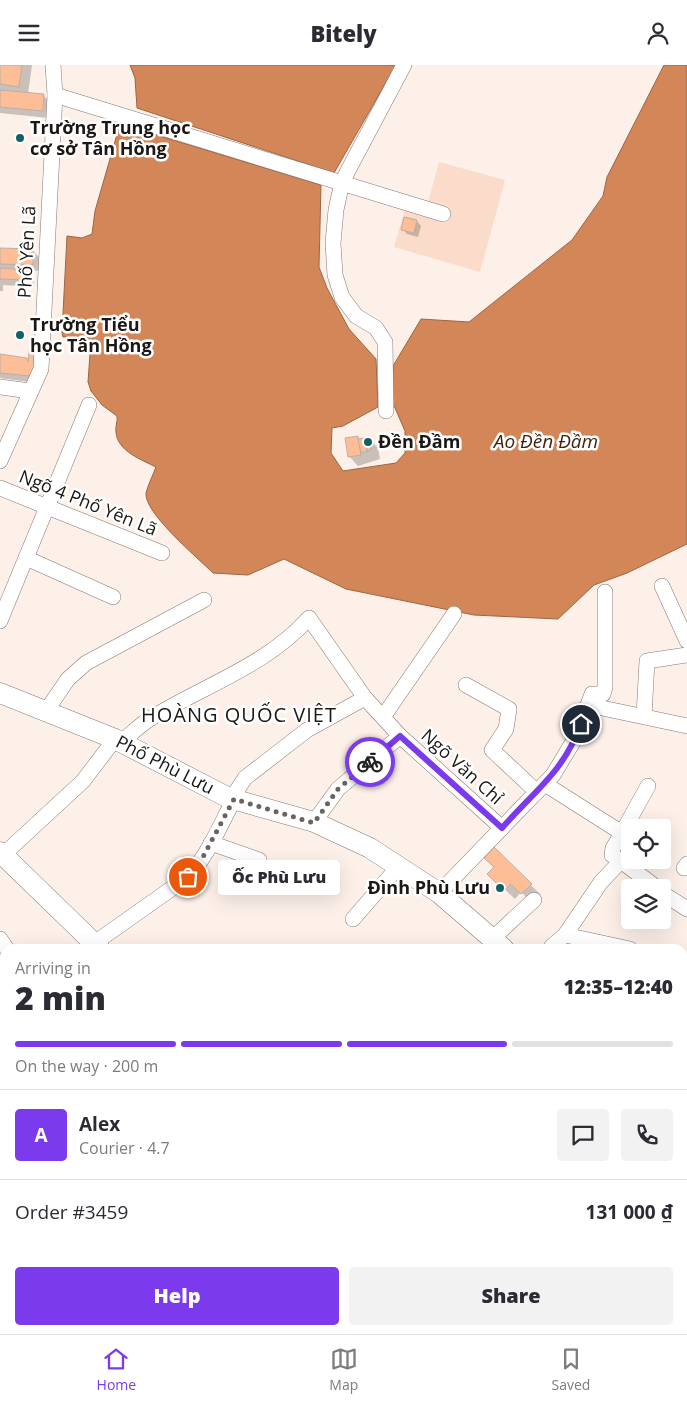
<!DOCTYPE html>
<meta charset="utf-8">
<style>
body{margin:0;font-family:"Open Sans",sans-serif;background:#f2f2f3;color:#2b2b33;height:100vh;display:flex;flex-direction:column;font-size:19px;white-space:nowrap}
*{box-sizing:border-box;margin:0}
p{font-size:16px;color:#7c7c81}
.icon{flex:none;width:28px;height:28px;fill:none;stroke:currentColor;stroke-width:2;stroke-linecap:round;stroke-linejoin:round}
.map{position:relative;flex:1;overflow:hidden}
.side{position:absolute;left:0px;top:879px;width:688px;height:391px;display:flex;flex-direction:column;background:#fff;border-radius:15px 15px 0 0;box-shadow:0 5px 20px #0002}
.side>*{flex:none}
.buttons{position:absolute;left:621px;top:754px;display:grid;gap:10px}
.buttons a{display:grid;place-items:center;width:50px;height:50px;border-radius:5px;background:#fff;box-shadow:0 5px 20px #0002;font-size:25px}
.pin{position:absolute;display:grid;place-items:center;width:42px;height:42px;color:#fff;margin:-21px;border:2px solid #fff;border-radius:50%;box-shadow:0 1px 5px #0007}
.courier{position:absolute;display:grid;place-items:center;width:50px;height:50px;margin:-25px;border:4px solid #7c3aed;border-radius:50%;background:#fff;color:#222;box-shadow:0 1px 6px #0007}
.bubble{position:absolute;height:35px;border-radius:5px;background:#fff;box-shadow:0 5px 20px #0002;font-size:16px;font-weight:800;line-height:35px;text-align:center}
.summary em{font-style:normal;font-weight:800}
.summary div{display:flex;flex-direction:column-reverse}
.summary{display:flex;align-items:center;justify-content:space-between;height:85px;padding:0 15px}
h1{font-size:32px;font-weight:800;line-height:38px}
.bar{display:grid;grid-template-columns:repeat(4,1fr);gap:8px 5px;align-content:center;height:60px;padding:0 15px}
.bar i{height:6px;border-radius:4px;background:#e1e1e2}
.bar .current{background:#7c3aed}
.bar p{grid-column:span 4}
.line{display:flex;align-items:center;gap:12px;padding:0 15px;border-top:1px solid #e1e1e2}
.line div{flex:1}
.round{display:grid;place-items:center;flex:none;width:52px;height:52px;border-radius:5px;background:#f2f2f3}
.cta{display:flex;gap:10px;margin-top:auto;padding:10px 15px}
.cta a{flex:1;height:58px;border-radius:5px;background:#7c3aed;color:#fff;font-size:20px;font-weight:800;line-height:58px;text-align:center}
.cta a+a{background:#f2f2f3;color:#2b2b33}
header{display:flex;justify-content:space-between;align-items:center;height:65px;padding:0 15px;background:#fff;font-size:22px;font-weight:800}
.menu{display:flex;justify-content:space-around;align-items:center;height:70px;border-top:1px solid #e1e1e2;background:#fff;font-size:14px;color:#7c7c81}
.menu a{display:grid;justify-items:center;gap:2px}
.menu .current{color:#7c3aed}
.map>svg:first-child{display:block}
.green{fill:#fbdbc9}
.water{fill:#d38758;stroke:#9c6544}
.shadow{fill:#0003}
.building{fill:#fdbd97;stroke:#baafa9}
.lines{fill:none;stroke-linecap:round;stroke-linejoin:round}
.minor-casing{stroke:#837873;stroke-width:16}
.major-casing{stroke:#837873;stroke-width:21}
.minor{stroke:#fff;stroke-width:15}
.major{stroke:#fff;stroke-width:20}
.done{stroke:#6a635f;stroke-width:5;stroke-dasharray:0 9}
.route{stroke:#7c3aed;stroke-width:6}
.poi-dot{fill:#116267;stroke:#fff;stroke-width:2}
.labels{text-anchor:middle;stroke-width:5;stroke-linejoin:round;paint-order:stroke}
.poi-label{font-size:18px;font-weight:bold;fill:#1b1715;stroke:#fff;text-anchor:start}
.street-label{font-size:18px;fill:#1b1715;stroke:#fff}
.water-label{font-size:19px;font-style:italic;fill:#42230f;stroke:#fff}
.quarter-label{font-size:20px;letter-spacing:1px;fill:#1b1715;stroke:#fff}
</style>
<header><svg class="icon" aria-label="menu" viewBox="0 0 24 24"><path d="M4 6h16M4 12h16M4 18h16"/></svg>Bitely<svg class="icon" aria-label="person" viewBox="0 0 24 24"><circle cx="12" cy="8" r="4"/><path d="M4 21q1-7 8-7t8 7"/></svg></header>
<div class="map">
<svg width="687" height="1269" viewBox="0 0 687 1269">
<rect width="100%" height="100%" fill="#fcf0e9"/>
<polygon class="green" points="439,97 505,115 480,207 394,182 405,144 425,149"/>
<g class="water">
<polygon points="130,0 396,0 334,108 137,43 135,13"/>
<path d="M664 0H687V479L627 508 594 520 558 554 474 550 346 524 284 494 248 510 213 508C198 493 144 448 146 428 148 420 153 410 156 402 142 395 117 386 116 367 115 361 118 357 117 351L102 340 91 326 88 317 90 289 87 283 68 272H63L62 268 67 171 82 173 92 169 95 146 120 59 321 120 319 202 327 223 349 264 376 294 378 342 343 361 332 363 331 388 343 406 396 398 405 388V366L392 336 393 301 421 254 469 257 572 175 603 131 607 112Z"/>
<polygon points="687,952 687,1017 682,1020 682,956"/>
</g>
<g class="shadow">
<polygon points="0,0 32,0 28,29 44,31 50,38 49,53 0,48"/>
<polygon points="417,156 421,161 418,172 407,169 403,164"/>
<polygon points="0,184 33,186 40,193 39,206 27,205 34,213 34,222 3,220 3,226 0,226"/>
<polygon points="0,290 26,294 37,318 0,313"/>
<polygon points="369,374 378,383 380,394 358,401 349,391 347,375"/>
<polygon points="494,784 540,829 532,838 521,827 515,834 488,809 495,802"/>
<polygon points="5,967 5,991 0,986 0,970"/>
<polygon points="682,1003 687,1008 687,1019 682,1023"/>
<polygon points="682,1162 687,1168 687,1202 682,1206"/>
<polygon points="0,1211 5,1220 5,1238 0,1234"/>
<polygon points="155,1265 234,1265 235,1267 230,1269 157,1269"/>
</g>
<g class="building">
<polygon points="0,0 22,0 19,22 0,19"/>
<polygon points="0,25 44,29 43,46 0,42"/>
<polygon points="404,152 417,155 414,168 401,165"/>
<polygon points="0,183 33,184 33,200 0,199"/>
<polygon points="0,203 28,205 27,215 0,214"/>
<polygon points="30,278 37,279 36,305 30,311 0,308 0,289 27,293 28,297"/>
<polygon points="358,371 361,390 348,392 345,373"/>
<polygon points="365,373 369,373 371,385 367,386"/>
<polygon points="365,373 367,387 361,387 358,374"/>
<polygon points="494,782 532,819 521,829 511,819 504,826 487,809 494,802 484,793"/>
<polygon points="5,965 5,981 0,985 0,969"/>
<polygon points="5,990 5,1040 0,1034 0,994"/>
<polygon points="0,1042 5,1048 5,1065 0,1058"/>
<polygon points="682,1163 687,1169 687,1186 682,1190"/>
<polygon points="0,1214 5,1222 5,1229 1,1232"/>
<polygon points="154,1265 225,1265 216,1269 155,1269"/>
<polygon points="575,1265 611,1265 614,1269 578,1269"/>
</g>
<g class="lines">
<defs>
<g id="minor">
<polyline points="55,30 443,149"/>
<polyline points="0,322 30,326"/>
<polyline points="386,346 385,277 376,263 356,251 342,232 335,210 333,178 336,145 342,117 404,0"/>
<polyline points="0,396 41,304 55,30 53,0"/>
<polyline points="0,423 162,488"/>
<polyline points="26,493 113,532"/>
<polyline points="662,521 687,576"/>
<polyline points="0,556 89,340"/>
<polyline points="466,620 509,644 506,664 492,685 537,727"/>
<polyline points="588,640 592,629 603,629 605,622 605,527"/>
<polyline points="46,646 68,614 86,598 204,535"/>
<polyline points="644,651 647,596 687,590"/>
<polyline points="383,652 454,549"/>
<path d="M121 677C130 670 139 661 148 655 202 621 265 602 309 553L365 633 400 671"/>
<polyline points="545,719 622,768 613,783 612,790 621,796 601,817 565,870 552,881 553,884"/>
<polyline points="232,733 245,713 307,665 365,633"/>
<polyline points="314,757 338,724 400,671 502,763"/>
<polyline points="622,768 648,721"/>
<polyline points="211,778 259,795"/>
<polyline points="3,790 83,716 115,674"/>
<polyline points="621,796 656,822"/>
<polyline points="684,803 687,799"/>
<polyline points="439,828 553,710 576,672 588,640 687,661"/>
<polyline points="662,828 687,844"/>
<polyline points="353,854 399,801"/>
<polyline points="565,870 630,884"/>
<polyline points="493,873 534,835"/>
<polyline points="0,874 7,884"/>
<path d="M86 884 188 812C208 790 220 761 234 734"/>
<polyline points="682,897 687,899"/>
<polyline points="0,955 5,951"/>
<polyline points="682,1025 687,1022"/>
<polyline points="0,1148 5,1145"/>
<polyline points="0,1252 5,1258"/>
<polyline points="682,1255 687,1252"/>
<polyline points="11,1265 14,1269"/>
<polyline points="144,1265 146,1269"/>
<polyline points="373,1265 376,1269"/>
<polyline points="534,1265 537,1269"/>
<polyline points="622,1265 625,1269"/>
<polyline points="238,1269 243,1265"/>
<polyline points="497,1269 502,1265"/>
<polyline points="666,1269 671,1265"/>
</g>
<g id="major">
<polyline points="0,628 115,674 229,733 314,757 370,783 439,828 504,884"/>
<polyline points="0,787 100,884"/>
<polyline points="682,1108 687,1120"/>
<polyline points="263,1265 265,1269"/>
</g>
</defs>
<use href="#minor" class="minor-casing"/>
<use href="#major" class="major-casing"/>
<use href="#minor" class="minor"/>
<use href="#major" class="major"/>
</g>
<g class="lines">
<polyline class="done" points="188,812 197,803 234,734 314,758 338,724 370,697"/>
<path class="route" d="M370 697 400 671 502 763C534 726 563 708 581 659"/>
</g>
<g class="poi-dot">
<circle cx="20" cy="73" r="5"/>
<circle cx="20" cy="270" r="5"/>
<circle cx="368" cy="377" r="5"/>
<circle cx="500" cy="823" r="5"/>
</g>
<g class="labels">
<g class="poi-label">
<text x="30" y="69">Trường Trung học<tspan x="30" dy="21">cơ sở Tân Hồng</tspan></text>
<text x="30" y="266">Trường Tiểu<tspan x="30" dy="21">học Tân Hồng</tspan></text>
<text x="378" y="383">Đền Đầm</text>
<text x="490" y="829" text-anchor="end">Đình Phù Lưu</text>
</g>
<g class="street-label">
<text transform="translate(27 187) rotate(-87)" y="6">Phố Yên Lã</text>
<text transform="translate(88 438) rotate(22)" y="6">Ngõ 4 Phố Yên Lã</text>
<text transform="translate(165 700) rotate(27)" y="6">Phố Phù Lưu</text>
<text transform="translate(462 702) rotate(42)" y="6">Ngõ Văn Chỉ</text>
</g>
<g class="water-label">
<text x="546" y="383">Ao Đền Đầm</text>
</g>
<g class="quarter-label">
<text x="239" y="657">HOÀNG QUỐC VIỆT</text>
</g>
</g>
</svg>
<div class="buttons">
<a><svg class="icon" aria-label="locate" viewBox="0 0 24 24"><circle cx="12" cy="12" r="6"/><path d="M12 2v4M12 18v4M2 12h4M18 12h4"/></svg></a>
<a><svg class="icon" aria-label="layers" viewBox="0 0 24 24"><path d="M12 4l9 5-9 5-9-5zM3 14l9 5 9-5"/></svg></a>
</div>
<div class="pin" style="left:188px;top:812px;background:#ea580c"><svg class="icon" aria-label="bag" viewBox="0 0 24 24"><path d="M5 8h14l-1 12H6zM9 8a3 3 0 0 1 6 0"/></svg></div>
<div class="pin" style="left:581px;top:659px;background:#1f2937"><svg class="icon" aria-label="home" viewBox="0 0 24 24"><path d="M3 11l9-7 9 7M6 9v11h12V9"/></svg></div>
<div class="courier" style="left:370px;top:697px"><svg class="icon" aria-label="bike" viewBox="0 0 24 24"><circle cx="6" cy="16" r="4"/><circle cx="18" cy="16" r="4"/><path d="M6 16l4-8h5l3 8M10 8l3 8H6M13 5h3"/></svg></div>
<div class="bubble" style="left:218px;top:795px;width:122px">Ốc Phù Lưu</div>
<section class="side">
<div class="summary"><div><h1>2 min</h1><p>Arriving in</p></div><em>12:35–12:40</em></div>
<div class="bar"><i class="current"></i><i class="current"></i><i class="current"></i><i></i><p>On the way · 200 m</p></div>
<div class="line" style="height:90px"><b class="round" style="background:#7c3aed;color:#fff">A</b><div><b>Alex</b><p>Courier · 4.7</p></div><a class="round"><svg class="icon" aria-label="chat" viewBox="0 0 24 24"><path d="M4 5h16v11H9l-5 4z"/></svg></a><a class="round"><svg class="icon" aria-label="phone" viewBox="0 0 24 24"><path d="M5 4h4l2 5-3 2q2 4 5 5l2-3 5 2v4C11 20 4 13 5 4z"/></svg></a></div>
<div class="line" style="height:65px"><div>Order #3459</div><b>131 000 ₫</b></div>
<div class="cta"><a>Help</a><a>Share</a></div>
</section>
</div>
<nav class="menu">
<a class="current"><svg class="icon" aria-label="home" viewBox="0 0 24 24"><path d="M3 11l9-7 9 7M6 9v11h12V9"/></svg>Home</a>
<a><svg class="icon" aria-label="map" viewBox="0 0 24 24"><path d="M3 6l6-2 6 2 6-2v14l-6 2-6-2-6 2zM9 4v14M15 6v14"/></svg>Map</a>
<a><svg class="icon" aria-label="saved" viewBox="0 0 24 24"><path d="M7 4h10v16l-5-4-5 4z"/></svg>Saved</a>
</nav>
